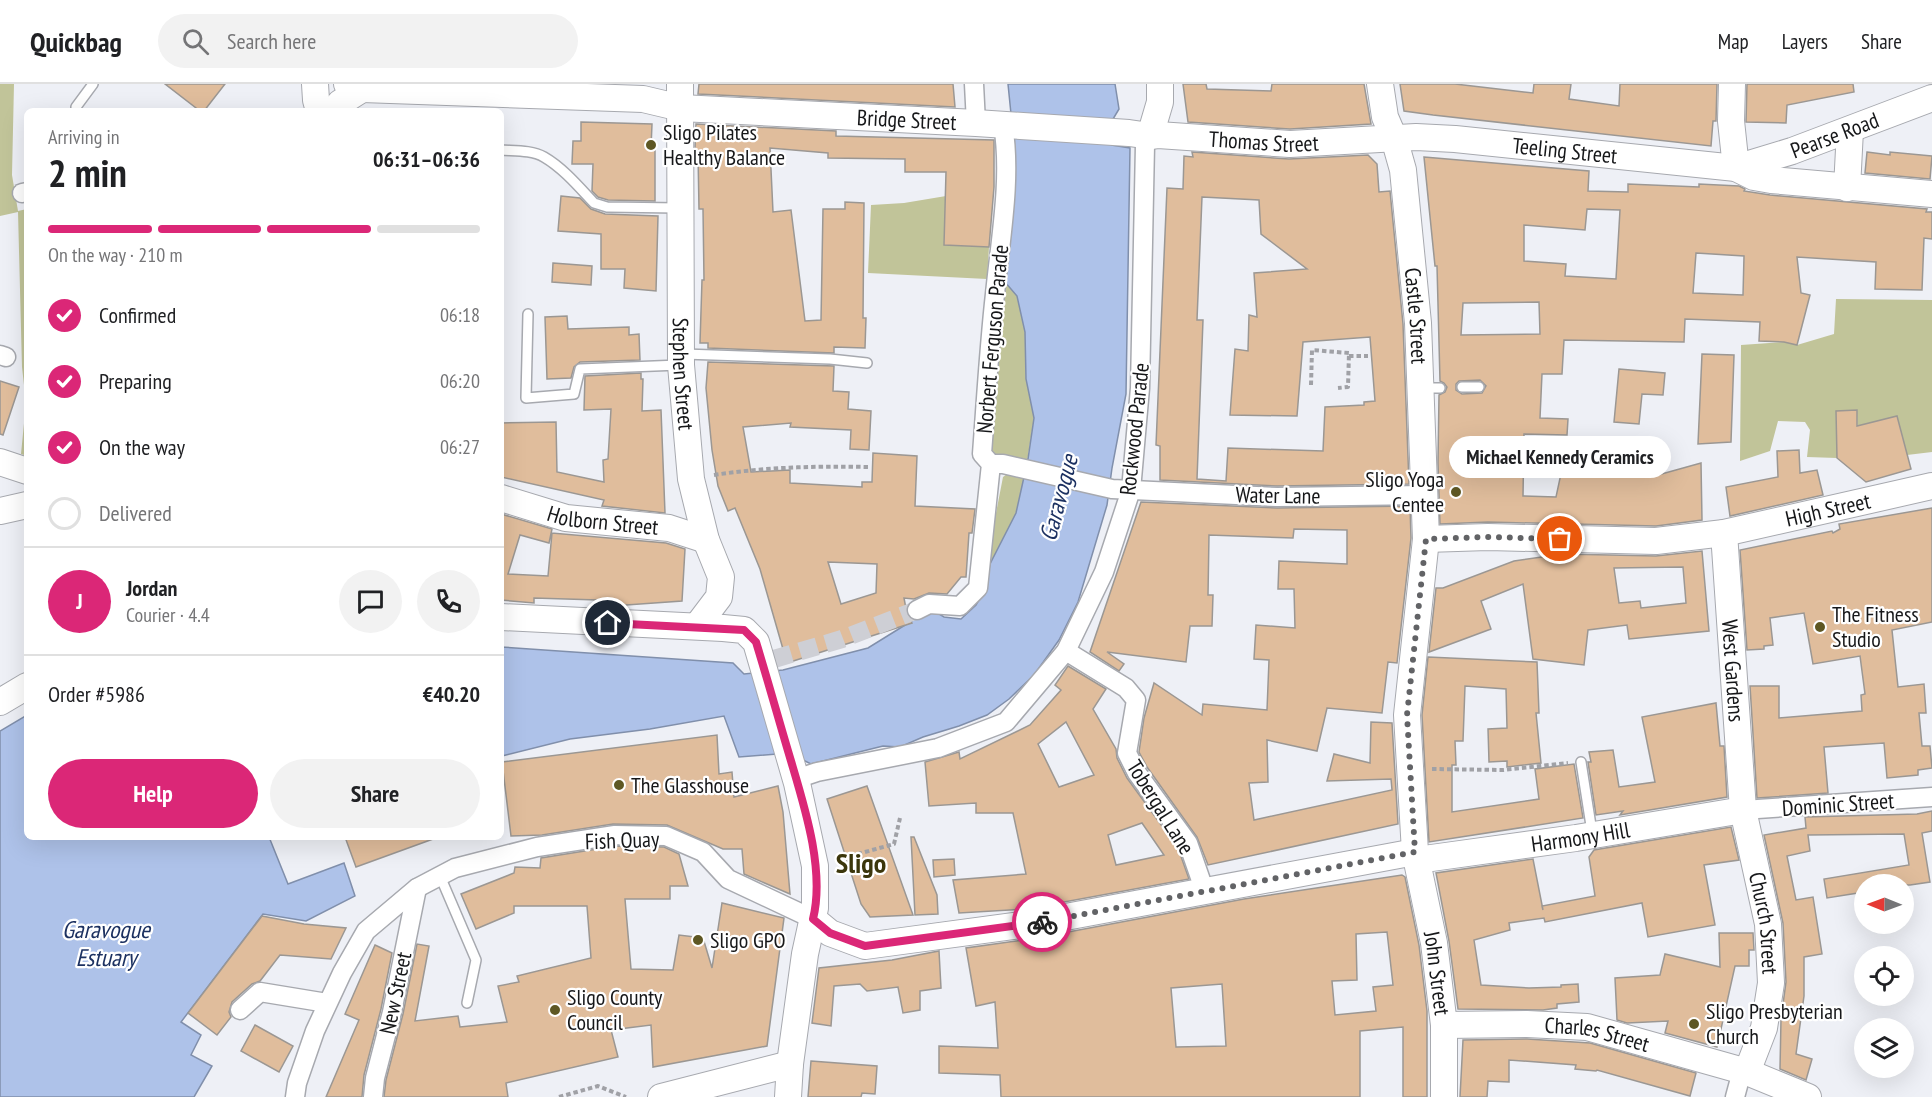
<!DOCTYPE html>
<meta charset="utf-8">
<style>
body{margin:0;font-family:"PT Sans Narrow",sans-serif;background:#f2f2f2;color:#202124;height:100vh;display:flex;flex-direction:column;font-size:22px;white-space:nowrap}
*{box-sizing:border-box;margin:0}
p{font-size:20px;color:#757577}
.icon{flex:none;width:33px;height:33px;fill:none;stroke:currentColor;stroke-width:2;stroke-linecap:round;stroke-linejoin:round}
.map{position:relative;flex:1;overflow:hidden}
.sheet{position:absolute;left:24px;top:24px;width:480px;height:732px;display:flex;flex-direction:column;background:#fff;border-radius:9px;box-shadow:0 6px 24px #0002}
.sheet>*{flex:none}
.needle{width:39px;rotate:271deg}
.tools{position:absolute;left:1854px;top:790px;display:grid;gap:12px}
.tools a{display:grid;place-items:center;width:60px;height:60px;border-radius:50%;background:#fff;box-shadow:0 6px 24px #0002;font-size:30px}
.pin{position:absolute;display:grid;place-items:center;width:51px;height:51px;color:#fff;margin:-26px;border:3px solid #fff;border-radius:50%;box-shadow:0 2px 6px #0007}
.courier{position:absolute;display:grid;place-items:center;width:60px;height:60px;margin:-30px;border:4px solid #db2777;border-radius:50%;background:#fff;color:#222;box-shadow:0 2px 8px #0007}
.bubble{position:absolute;height:42px;border-radius:21px;background:#fff;box-shadow:0 6px 24px #0002;font-size:20px;font-weight:700;line-height:42px;text-align:center}
.head em{font-style:normal;font-weight:700}
.head div{display:flex;flex-direction:column-reverse}
.head{display:flex;align-items:center;justify-content:space-between;height:102px;padding:0 24px}
h1{font-size:39px;font-weight:700;line-height:45px}
.bar{display:grid;grid-template-columns:repeat(4,1fr);gap:9px 6px;align-content:center;height:72px;padding:0 24px}
.bar i{height:8px;border-radius:4px;background:#e0e0e0}
.bar .selected{background:#db2777}
.bar p{grid-column:span 4}
.line{display:flex;align-items:center;gap:15px;padding:0 24px;border-top:2px solid #e0e0e0}
.line div{flex:1}
.round{display:grid;place-items:center;flex:none;width:63px;height:63px;border-radius:32px;background:#f2f2f2}
ol{padding:0 24px;list-style:none}
li{display:flex;align-items:center;gap:18px;height:66px}
li p{margin-inline-start:auto}
li .icon{padding:6px;border-radius:50%;background:#db2777;color:#fff;stroke-width:4}
li:last-child{color:#757577}
li i{width:33px;height:33px;border:3px solid #e0e0e0;border-radius:50%}
.cta{display:flex;gap:12px;margin-top:auto;padding:12px 24px}
.cta a{flex:1;height:69px;border-radius:36px;background:#db2777;color:#fff;font-size:24px;font-weight:700;line-height:69px;text-align:center}
.cta a+a{background:#f2f2f2;color:#202124}
header{display:flex;align-items:center;gap:36px;box-sizing:border-box;height:84px;padding:0 30px;background:#fff;border-bottom:2px solid #e0e0e0}
header strong{font-size:28px}
nav{display:flex;gap:33px;margin-inline-start:auto;font-size:21px}
.search{width:420px;height:54px;background:#f2f2f2;display:flex;align-items:center;gap:15px;box-sizing:border-box;padding:0 21px;border-radius:33px;color:#757577;font-size:22px}
.map>svg:first-child{display:block}
.green{fill:#c1c499}
.water{fill:#aec2e9;stroke:#808fab;stroke-width:1.5}
.building{fill:#e0bd9c;stroke:#9b9793;stroke-width:1.5;fill-rule:evenodd}
.lines{fill:none;stroke-linecap:round;stroke-linejoin:round}
.street-tunnel{stroke:#cecfd5;stroke-width:18;stroke-dasharray:18 9;stroke-linecap:butt}
.lane-casing{stroke:#a7a9af;stroke-width:12}
.street-casing{stroke:#a7a9af;stroke-width:21}
.secondary-casing{stroke:#a7a9af;stroke-width:28}
.path{stroke:#a0a1a6;stroke-width:4;stroke-dasharray:4.5 3;stroke-linecap:butt}
.lane{stroke:#fff;stroke-width:9}
.street{stroke:#fff;stroke-width:18}
.secondary{stroke:#fff;stroke-width:26}
.done{stroke:#626366;stroke-width:6;stroke-dasharray:0 10.8}
.route{stroke:#db2777;stroke-width:8}
.poi-dot{fill:#5e5723;stroke:#fff;stroke-width:2}
.labels{text-anchor:middle;stroke-width:4.5;stroke-linejoin:round;paint-order:stroke}
.street-label{font-size:22px;fill:#161719;stroke:#fff}
.poi-label{font-size:22px;fill:#161719;stroke:#fff;text-anchor:start}
.water-label{font-size:24px;font-style:italic;fill:#1c3161;stroke:#fff}
.district-label{font-size:28px;font-weight:bold;fill:#3b360b;stroke:#fff}
</style>
<header>
<strong>Quickbag</strong>
<div class="search"><svg class="icon" aria-label="search" viewBox="0 0 24 24"><circle cx="10" cy="10" r="6"/><path d="M15 15l6 6"/></svg>Search here</div>
<nav><a>Map</a><a>Layers</a><a>Share</a></nav>
</header>
<div class="map">
<svg width="1932" height="1013" viewBox="0 0 1932 1013">
<rect width="100%" height="100%" fill="#eef0f6"/>
<g class="green">
<polygon points="0,0 14,0 12,91 18,127 27,125 27,372 21,370 26,319 22,283 18,128 0,132"/>
<polygon points="946,112 944,161 989,163 987,195 868,189 871,121 904,119"/>
<polygon points="1005,198 1017,211 1025,248 1026,295 1034,334 1027,378 991,369 991,311"/>
<polygon points="1836,215 1932,216 1932,368 1907,371 1858,369 1857,326 1837,327 1837,374 1807,373 1810,346 1805,338 1778,337 1770,367 1740,377 1741,261 1784,258 1797,261 1834,250"/>
<polygon points="1010,388 1025,389 1016,429 990,480 986,503 990,460 1003,393"/>
</g>
<g class="water">
<polygon points="1008,0 1115,0 1119,25 1113,35 1112,61 1130,64 1126,310 1112,384 1107,421 1078,518 1059,556 1034,591 1009,615 987,631 959,642 923,653 900,663 883,662 811,680 789,669 739,673 724,632 650,645 570,655 502,672 501,563 733,579 744,590 783,586 868,564 931,525 944,533 961,535 976,521 986,503 990,480 1016,429 1028,375 1034,334 1026,295 1025,248 1017,212 1005,198 1011,30"/>
<polygon points="27,631 27,753 269,753 288,800 344,779 355,812 306,837 263,830 181,938 201,951 191,971 212,982 194,1013 0,1013 0,647"/>
</g>
<g class="building">
<polygon points="165,0 225,0 204,27 200,27"/>
<polygon points="699,0 953,0 955,23 698,10"/>
<polygon points="1183,0 1206,0 1207,5 1271,7 1272,0 1364,0 1371,40 1290,45 1188,38"/>
<polygon points="1400,0 1455,0 1533,9 1534,0 1571,0 1569,15 1619,22 1620,0 1717,0 1716,37 1713,37 1711,62 1433,31 1404,27"/>
<polygon points="1747,0 1853,0 1854,8 1787,21 1786,39 1746,38"/>
<polygon points="581,38 652,40 651,64 655,64 655,117 608,116 598,113 592,107 593,80 572,80 573,57 581,57"/>
<polygon points="696,40 836,47 836,52 994,56 994,103 989,163 944,161 946,88 905,88 905,75 828,74 828,69 770,64 773,128 791,126 805,237 821,236 823,125 845,125 845,118 864,119 863,234 866,234 865,264 834,263 834,269 708,264 708,259 700,259 702,196 704,196 703,125 699,125 698,69 695,69 695,64"/>
<path d="M1192 68 1289 75 1368 71 1377 80 1379 108 1390 107 1403 240 1409 400 1277 402 1160 396V362L1156 361 1167 104 1183 105 1184 72 1193 73ZM1202 113 1259 116 1261 150 1307 185 1254 189 1257 233 1249 231 1248 267 1235 265 1230 331 1297 332 1303 258 1370 253 1375 317 1364 318V321L1325 323 1323 367 1228 364 1226 397 1197 395 1203 236H1197Z"/>
<polygon points="1867,68 1890,71 1890,68 1932,72 1930,95 1865,89"/>
<path d="M1424 73 1589 87 1588 107 1628 108V100L1699 103V100L1739 102 1745 105 1744 107 1770 111 1927 125 1926 128H1932V155L1924 154 1922 206 1875 205 1876 178 1797 173 1801 209 1810 211 1797 261 1784 258 1759 257 1760 238 1685 235 1684 258 1564 256 1562 290H1542L1540 334 1568 335 1567 351 1524 350 1523 412 1556 413 1562 385H1591V389L1658 391 1701 379 1702 436 1656 442 1488 438 1440 440 1438 379 1439 311 1445 308 1447 303 1444 299 1440 297 1437 182H1435ZM1587 125 1620 126 1616 195 1565 192 1566 180 1524 177V141L1585 146ZM1696 169 1744 172 1743 211 1693 209ZM1539 218 1540 250 1461 251 1463 219ZM1480 296 1486 302 1482 309 1462 310 1456 306V300L1459 297Z"/>
<polygon points="561,112 580,114 591,125 605,130 658,132 656,207 624,204 625,185 601,185 601,150 558,147"/>
<polygon points="553,179 592,182 591,201 552,198"/>
<polygon points="567,232 568,245 629,243 629,251 639,250 640,276 580,278 574,283 571,294 547,295 545,233"/>
<polygon points="1702,270 1734,271 1731,358 1698,360"/>
<path d="M708 278 834 282 833 307 849 308 848 325 871 327 869 366 850 365 851 346 790 343 791 339 743 343 751 388 790 386V399L862 403V398H872L873 369 917 372 915 422 975 425 972 449H969L966 493H961L947 510 929 509 914 515 904 514 907 530 912 539 787 579 760 485 735 424 728 427 718 402 712 366 706 304ZM828 478 877 480 876 509 841 520Z"/>
<polygon points="1619,285 1665,289 1663,311 1642,310 1639,340 1614,338"/>
<polygon points="641,289 641,295 643,295 642,327 661,326 665,429 602,422 604,416 501,393 501,339 556,338 557,388 604,398 603,376 608,375 611,325 584,326 585,292"/>
<polygon points="0,297 19,303 3,351 0,350"/>
<polygon points="1857,326 1857,342 1897,332 1911,385 1866,398 1837,374 1836,327"/>
<polygon points="1799,366 1800,389 1817,386 1823,411 1730,432 1726,403 1778,393 1777,367"/>
<polygon points="1141,418 1277,424 1410,422 1411,454 1397,579 1388,578 1382,629 1327,624 1317,667 1267,656 1268,698 1249,699 1254,736 1392,706 1391,695 1327,697 1334,670 1370,679 1371,638 1392,639 1398,740 1208,781 1197,753 1147,683 1139,668 1144,634 1154,599 1202,631 1203,620 1267,626 1269,576 1254,575 1256,541 1295,544 1294,505 1278,505 1279,477 1347,480 1347,446 1294,445 1293,454 1209,451 1208,511 1213,511 1212,542 1190,542 1186,578 1107,568 1124,580 1119,587 1090,568"/>
<polygon points="1932,424 1932,538 1892,546 1898,603 1924,600 1926,629 1919,629 1922,662 1930,662 1932,684 1918,686 1918,691 1887,694 1884,659 1824,663 1828,709 1757,714 1750,602 1779,602 1779,634 1862,627 1861,611 1865,610 1860,572 1813,580 1804,529 1770,534 1773,561 1764,562 1764,565 1747,566 1740,466 1832,447 1833,449 1840,445 1839,440"/>
<polygon points="501,430 552,445 549,459 520,451 508,490 548,492 552,449 666,459 685,465 682,517 626,521 598,519 598,516 534,514 534,519 501,516"/>
<path d="M1702 467 1709 547 1629 555 1627 541 1588 546 1584 581 1533 575 1523 500 1481 517 1491 545 1429 568 1436 504H1443L1514 477 1563 470 1656 472ZM1683 483 1686 519 1641 524 1640 517 1619 519 1614 484Z"/>
<polygon points="1428,573 1537,578 1539,629 1536,629 1541,679 1507,683 1507,677 1489,678 1488,645 1507,644 1506,605 1465,602 1463,657 1455,657 1456,681 1452,681 1452,728 1539,715 1535,685 1574,680 1583,734 1429,758 1422,631"/>
<path d="M1068 582 1106 605 1093 625 1116 665 1117 674 1127 694 1178 764 1189 795 1026 825 959 829 953 796 1026 790 1013 729H976V719L929 722 925 678 959 668 960 675 1030 641 1061 606 1055 601ZM1066 638 1094 691 1059 703 1038 660ZM1142 739 1164 771 1116 781 1108 751Z"/>
<polygon points="1716,619 1720,662 1724,662 1727,713 1620,731 1623,727 1596,731 1588,678 1591,678 1589,668 1613,666 1619,703 1655,698 1642,633"/>
<polygon points="717,651 719,690 732,688 734,713 778,702 783,728 790,810 744,790 742,765 723,765 667,741 613,740 542,751 511,752 502,678"/>
<polygon points="867,702 913,831 870,833 861,820 827,715"/>
<polygon points="1932,727 1932,747 1922,749 1930,798 1910,801 1864,801 1864,808 1827,814 1824,795 1909,781 1904,750 1808,751 1810,767 1787,772 1796,816 1813,813 1822,870 1804,873 1804,912 1796,970 1812,975 1806,996 1780,985 1781,935 1786,898 1783,839 1764,751 1806,744 1805,733 1917,730"/>
<polygon points="1731,743 1739,776 1704,781 1715,841 1648,853 1642,819 1545,838 1544,834 1509,839 1510,846 1474,856 1481,901 1529,904 1561,903 1561,901 1578,900 1579,918 1557,920 1557,924 1543,926 1458,925 1449,857 1436,789 1533,775 1543,826 1542,822 1595,812 1589,773 1594,766"/>
<polygon points="345,753 432,753 433,755 356,783"/>
<polygon points="911,753 914,753 937,811 938,830 915,831"/>
<polygon points="616,762 664,763 679,770 688,802 670,802 670,815 625,815 631,885 673,886 679,851 703,854 712,884 722,819 784,834 767,962 653,983 651,941 611,946 618,973 506,999 508,1013 384,1013 386,996 403,930 417,860 429,862 415,937 458,932 460,943 507,938 498,902 519,898 517,892 591,874 587,822 514,822 514,829 476,845 461,810 514,789 515,783 540,784 541,774"/>
<polygon points="954,775 955,791 934,793 933,776"/>
<path d="M1402 791 1405 793 1419 861 1427 927V1013H1403V943L1360 947V1013H1001L1000 991 939 989V962L998 964 995 918 976 922 966 864 1031 855 1244 815ZM1387 848 1393 901 1373 903 1376 927 1335 931 1332 897 1357 896 1356 850ZM1222 900 1226 962 1176 963 1171 904Z"/>
<polygon points="262,832 304,840 346,844 331,875 280,871 260,897 252,900 232,918 229,928 231,933 217,951 188,929"/>
<polygon points="1719,849 1753,849 1754,866 1749,866 1749,882 1735,882 1717,963 1665,949 1668,937 1627,939 1617,936 1615,894 1660,891 1665,870 1720,883"/>
<polygon points="375,861 392,869 381,925 364,991 362,1013 326,1013 359,936 345,930"/>
<polygon points="939,867 941,904 920,907 920,926 903,929 898,903 867,907 860,900 834,902 831,942 812,939 819,884 892,876"/>
<polygon points="255,941 293,962 279,988 241,967"/>
<polygon points="1527,955 1590,959 1696,989 1690,1012 1597,986 1596,987 1575,985 1576,981 1509,976 1509,998 1488,997 1487,1013 1460,1013 1463,956"/>
<polygon points="811,977 877,982 875,1010 862,1009 861,1013 808,1013"/>
</g>
<g class="lines">
<polyline class="street-tunnel" points="774,575 842,555 917,526"/>
<defs>
<g id="lane">
<polyline points="77,27 76,23 93,0"/>
<path d="M501 66C515 67 532 66 544 73 563 84 579 103 594 119L607 123 678 124"/>
<polyline points="528,230 526,314 574,310 580,285 679,281"/>
<polyline points="684,270 830,275 867,279"/>
<polyline points="1462,303 1479,303"/>
<polyline points="1422,304 1440,304"/>
<polyline points="1581,678 1592,748"/>
<polyline points="440,792 476,876 467,919"/>
</g>
<g id="street">
<polyline points="974,0 976,39"/>
<polyline points="22,109 27,108"/>
<polyline points="0,271 6,273"/>
<polyline points="991,380 1003,380 1112,405 1277,413 1426,411"/>
<path d="M917 526 929 520 960 522 978 504 991 380 982 370C986 317 989 263 995 210 1000 157 1012 94 1003 41"/>
<polyline points="1066,567 1126,604 1136,616 1127,669 1137,689 1188,759 1205,808"/>
<polyline points="796,695 817,688 938,664 1006,638 1066,567 1104,488 1131,406 1140,304 1145,61 1150,52"/>
<polyline points="1743,726 1932,713"/>
<polyline points="240,926 260,908 327,919"/>
<polyline points="295,1013 297,999 315,947 342,889 366,847 417,804 455,784 537,763 615,751 666,752 703,768 728,795 813,835"/>
<polyline points="373,1013 375,994 392,928 417,804"/>
<polyline points="1735,1013 1742,987"/>
</g>
<g id="secondary">
<polyline points="315,0 316,16 319,27"/>
<path id="s1" d="M347 0 362 5 643 15 681 24 976 39 1129 49 1150 52 1158 51 1290 60 1416 53 1455 55 1736 84 1754 93 1771 96 1932 110"/>
<path id="s2" d="M680 0 681 281 691 395 706 456 721 493 719 513 697 542"/>
<path id="s3" d="M1380 0 1385 33 1394 54 1403 86 1418 239 1426 455 1407 631 1415 768 1434 859 1444 941V1013"/>
<polyline points="1732,0 1731,37 1736,84"/>
<polyline points="333,27 340,19 362,5"/>
<polyline points="1150,52 1160,18 1160,0"/>
<path id="s4" d="M1736 84 1792 67 1932 14"/>
<polyline points="1847,104 1850,46"/>
<polyline points="0,378 27,387"/>
<path id="s5" d="M501 414 566 434 669 444 706 456"/>
<polyline points="0,427 27,421"/>
<path id="s6" d="M1724 449 1743 726 1768 840 1771 899 1764 944 1747 988"/>
<path id="s7" d="M1426 455 1488 453 1656 457 1724 449 1932 402"/>
<polyline points="501,533 723,544 744,546 756,558 797,699 815,782 815,824 805,870 790,980 788,1013"/>
<polyline points="0,618 27,602"/>
<path id="s8" d="M1417 776 1576 754 1743 726"/>
<polyline points="813,835 830,849 865,862 1028,840 1415,768"/>
<path id="s9" d="M1444 941 1527 940 1587 943 1747 988 1808 1013"/>
<polyline points="661,1013 790,980"/>
</g>
</defs>
<use href="#lane" class="lane-casing"/>
<use href="#street" class="street-casing"/>
<use href="#secondary" class="secondary-casing"/>
<g class="path">
<polyline points="1349,272 1368,272"/>
<polyline points="1311,301 1312,266 1349,269 1348,303 1338,304"/>
<path d="M714 391C766 383 816 382 868 383"/>
<polyline points="1432,685 1503,686 1568,679"/>
<polyline points="836,776 894,760 900,734"/>
<polyline points="559,1013 598,1002 626,1013"/>
</g>
<use href="#lane" class="lane"/>
<use href="#street" class="street"/>
<use href="#secondary" class="secondary"/>
</g>
<g class="lines">
<polyline class="done" points="1042,838 1415,768 1407,631 1426,455 1488,453 1560,455"/>
<path class="route" d="M608 539 744 546 756 558C768 597 779 637 791 677 805 724 825 787 813 835L830 849 865 862 1042 838"/>
</g>
<g class="poi-dot">
<circle cx="651" cy="61" r="6"/>
<circle cx="1456" cy="408" r="6"/>
<circle cx="1820" cy="543" r="6"/>
<circle cx="619" cy="701" r="6"/>
<circle cx="698" cy="856" r="6"/>
<circle cx="555" cy="926" r="6"/>
<circle cx="1694" cy="940" r="6"/>
</g>
<g class="labels">
<g class="street-label">
<text dy="8" stroke="none"><textPath href="#s1" startOffset="562">Bridge Street</textPath></text>
<text dy="8" stroke="none"><textPath href="#s4" startOffset="104">Pearse Road</textPath></text>
<text dy="8" stroke="none"><textPath href="#s1" startOffset="920">Thomas Street</textPath></text>
<text dy="8" stroke="none"><textPath href="#s1" startOffset="1222">Teeling Street</textPath></text>
<text dy="8" stroke="none"><textPath href="#s3" startOffset="236">Castle Street</textPath></text>
<text transform="translate(992 255) rotate(-85)" y="8">Norbert Ferguson Parade</text>
<text dy="8" stroke="none"><textPath href="#s2" startOffset="290">Stephen Street</textPath></text>
<text transform="translate(1134 345) rotate(-84)" y="8">Rockwood Parade</text>
<text transform="translate(1278 411) rotate(1)" y="8">Water Lane</text>
<text dy="8" stroke="none"><textPath href="#s7" startOffset="405">High Street</textPath></text>
<text dy="8" stroke="none"><textPath href="#s5" startOffset="105">Holborn Street</textPath></text>
<text dy="8" stroke="none"><textPath href="#s6" startOffset="138">West Gardens</textPath></text>
<text transform="translate(1838 720) rotate(-4)" y="8">Dominic Street</text>
<text transform="translate(1161 723) rotate(58)" y="8">Tobergal Lane</text>
<text dy="8" stroke="none"><textPath href="#s8" startOffset="165">Harmony Hill</textPath></text>
<text transform="translate(622 756) rotate(-2)" y="8">Fish Quay</text>
<text dy="8" stroke="none"><textPath href="#s6" startOffset="393">Church Street</textPath></text>
<text dy="8" stroke="none"><textPath href="#s3" startOffset="897">John Street</textPath></text>
<text transform="translate(395 909) rotate(-78)" y="8">New Street</text>
<text dy="8" stroke="none"><textPath href="#s9" startOffset="154">Charles Street</textPath></text>
</g>
<g class="poi-label">
<text x="663" y="56">Sligo Pilates<tspan x="663" dy="25">Healthy Balance</tspan></text>
<text x="1444" y="403" text-anchor="end">Sligo Yoga<tspan x="1444" dy="25">Centee</tspan></text>
<text x="1832" y="538">The Fitness<tspan x="1832" dy="25">Studio</tspan></text>
<text x="631" y="709">The Glasshouse</text>
<text x="710" y="864">Sligo GPO</text>
<text x="567" y="921">Sligo County<tspan x="567" dy="25">Council</tspan></text>
<text x="1706" y="935">Sligo Presbyterian<tspan x="1706" dy="25">Church</tspan></text>
</g>
<g class="water-label">
<text transform="translate(1059 414) rotate(-75)" y="8">Garavogue</text>
<text x="106" y="854">Garavogue<tspan x="106" dy="28">Estuary</tspan></text>
</g>
<g class="district-label">
<text x="861" y="789">Sligo</text>
</g>
</g>
</svg>
<div class="tools">
<a><svg class="needle" viewBox="-14 -14 28 28"><path d="M0-13l5 13h-10z" fill="#e53935"/><path d="M0 13l5-13h-10z" fill="#757577"/></svg></a>
<a><svg class="icon" aria-label="locate" viewBox="0 0 24 24"><circle cx="12" cy="12" r="6"/><path d="M12 2v4M12 18v4M2 12h4M18 12h4"/></svg></a>
<a><svg class="icon" aria-label="layers" viewBox="0 0 24 24"><path d="M12 4l9 5-9 5-9-5zM3 14l9 5 9-5"/></svg></a>
</div>
<div class="pin" style="left:1560px;top:455px;background:#ea580c"><svg class="icon" aria-label="bag" viewBox="0 0 24 24"><path d="M5 8h14l-1 12H6zM9 8a3 3 0 0 1 6 0"/></svg></div>
<div class="pin" style="left:608px;top:539px;background:#1f2937"><svg class="icon" aria-label="home" viewBox="0 0 24 24"><path d="M3 11l9-7 9 7M6 9v11h12V9"/></svg></div>
<div class="courier" style="left:1042px;top:838px"><svg class="icon" aria-label="bike" viewBox="0 0 24 24"><circle cx="6" cy="16" r="4"/><circle cx="18" cy="16" r="4"/><path d="M6 16l4-8h5l3 8M10 8l3 8H6M13 5h3"/></svg></div>
<div class="bubble" style="left:1449px;top:352px;width:222px">Michael Kennedy Ceramics</div>
<section class="sheet">
<div class="head"><div><h1>2 min</h1><p>Arriving in</p></div><em>06:31–06:36</em></div>
<div class="bar"><i class="selected"></i><i class="selected"></i><i class="selected"></i><i></i><p>On the way · 210 m</p></div>
<ol>
<li><svg class="icon" aria-label="check" viewBox="0 0 24 24"><path d="M5 12l5 5 9-10"/></svg>Confirmed<p>06:18</p></li>
<li><svg class="icon" aria-label="check" viewBox="0 0 24 24"><path d="M5 12l5 5 9-10"/></svg>Preparing<p>06:20</p></li>
<li><svg class="icon" aria-label="check" viewBox="0 0 24 24"><path d="M5 12l5 5 9-10"/></svg>On the way<p>06:27</p></li>
<li><i></i>Delivered</li>
</ol>
<div class="line" style="height:108px"><b class="round" style="background:#db2777;color:#fff">J</b><div><b>Jordan</b><p>Courier · 4.4</p></div><a class="round"><svg class="icon" aria-label="chat" viewBox="0 0 24 24"><path d="M4 5h16v11H9l-5 4z"/></svg></a><a class="round"><svg class="icon" aria-label="phone" viewBox="0 0 24 24"><path d="M5 4h4l2 5-3 2q2 4 5 5l2-3 5 2v4C11 20 4 13 5 4z"/></svg></a></div>
<div class="line" style="height:78px"><div>Order #5986</div><b>€40.20</b></div>
<div class="cta"><a>Help</a><a>Share</a></div>
</section>
</div>
